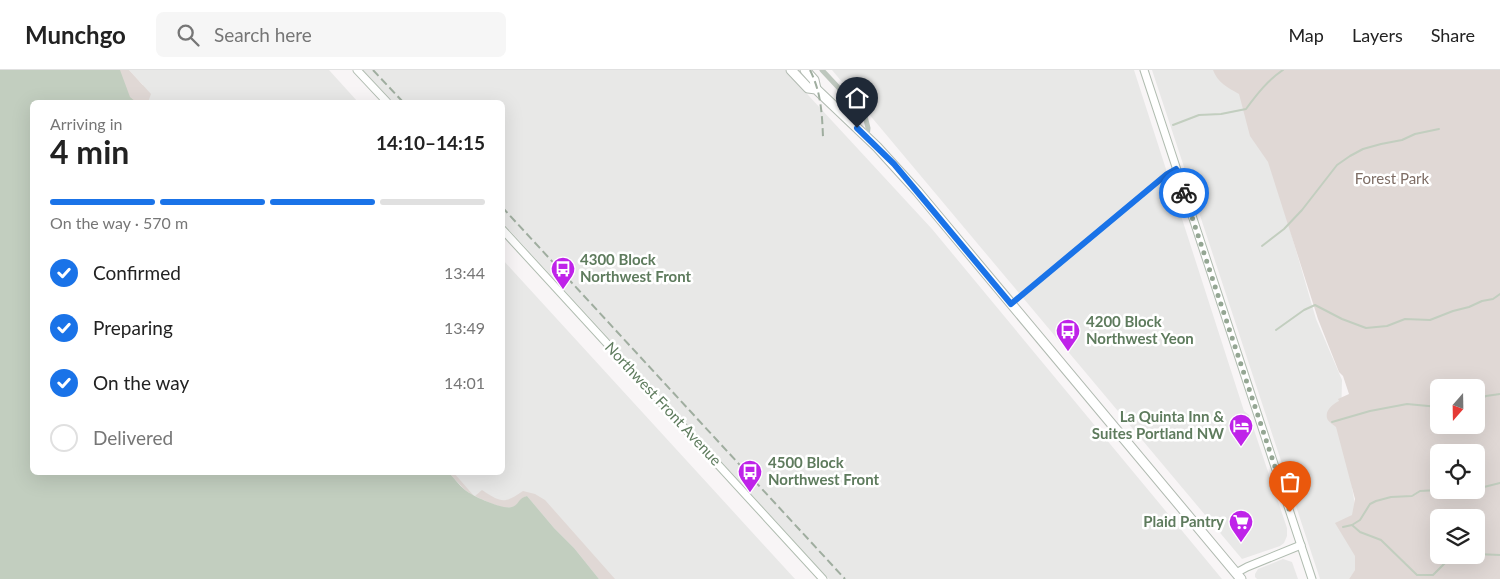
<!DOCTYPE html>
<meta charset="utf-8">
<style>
body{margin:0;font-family:Lato,sans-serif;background:#f6f6f6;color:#222;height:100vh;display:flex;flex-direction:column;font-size:19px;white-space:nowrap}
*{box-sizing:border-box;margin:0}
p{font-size:16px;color:#767676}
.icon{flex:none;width:28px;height:28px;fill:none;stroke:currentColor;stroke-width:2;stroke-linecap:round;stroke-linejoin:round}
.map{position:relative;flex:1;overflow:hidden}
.details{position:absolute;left:30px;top:30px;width:475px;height:375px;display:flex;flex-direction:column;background:#fff;border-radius:8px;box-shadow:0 5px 20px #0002}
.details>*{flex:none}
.needle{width:32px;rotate:200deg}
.buttons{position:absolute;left:1430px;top:309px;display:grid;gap:10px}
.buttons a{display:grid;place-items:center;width:55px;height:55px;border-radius:8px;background:#fff;box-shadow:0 5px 20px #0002;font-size:25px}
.pin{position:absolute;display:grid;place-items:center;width:42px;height:42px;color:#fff;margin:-51px -21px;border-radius:50% 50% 50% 0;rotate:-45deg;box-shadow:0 0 5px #0007}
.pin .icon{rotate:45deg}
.courier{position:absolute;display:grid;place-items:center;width:50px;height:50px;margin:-25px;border:4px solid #1a73e8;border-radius:50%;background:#fff;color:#222;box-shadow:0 1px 6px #0007}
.headline em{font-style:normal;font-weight:700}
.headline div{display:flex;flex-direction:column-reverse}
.headline{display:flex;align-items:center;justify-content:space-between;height:85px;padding:0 20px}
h1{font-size:32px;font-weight:700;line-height:38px}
.bar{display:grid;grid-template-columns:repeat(4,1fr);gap:8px 5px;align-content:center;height:60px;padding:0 20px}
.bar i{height:6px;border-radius:4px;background:#e0e0e0}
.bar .current{background:#1a73e8}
.bar p{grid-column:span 4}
ol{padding:0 20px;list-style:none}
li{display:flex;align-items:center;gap:15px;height:55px}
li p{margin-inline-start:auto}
li .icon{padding:5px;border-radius:50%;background:#1a73e8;color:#fff;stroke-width:4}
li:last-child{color:#767676}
li i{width:28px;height:28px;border:2px solid #e0e0e0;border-radius:50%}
header{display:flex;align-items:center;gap:30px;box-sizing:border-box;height:70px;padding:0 25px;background:#fff;border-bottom:1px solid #e0e0e0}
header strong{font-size:24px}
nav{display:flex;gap:28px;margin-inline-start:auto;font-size:18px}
.search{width:350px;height:45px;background:#f6f6f6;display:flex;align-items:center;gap:12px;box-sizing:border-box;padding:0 18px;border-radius:8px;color:#767676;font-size:19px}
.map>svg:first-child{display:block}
.built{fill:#e8e8e7}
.green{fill:#e0d8d5;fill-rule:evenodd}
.water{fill:#c2cebf}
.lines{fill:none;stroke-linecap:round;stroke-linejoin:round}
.stream{stroke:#c2cebf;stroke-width:2}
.secondary-casing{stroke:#b0bcb0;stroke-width:9}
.highway-casing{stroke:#b1bab1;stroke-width:11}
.street{stroke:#bec7be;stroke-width:5}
.secondary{stroke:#fff;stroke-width:7}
.highway{stroke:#fff;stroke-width:9}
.rail{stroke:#9fad9f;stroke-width:2;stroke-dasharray:8 4;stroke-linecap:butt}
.done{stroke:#94a693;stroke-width:5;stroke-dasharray:0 9}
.route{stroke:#1a73e8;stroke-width:6}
.labels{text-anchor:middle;stroke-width:5;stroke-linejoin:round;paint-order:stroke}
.park-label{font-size:15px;fill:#7e6d65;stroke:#fff}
.poi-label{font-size:15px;font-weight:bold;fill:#5e7b5d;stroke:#fff;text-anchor:start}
.street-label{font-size:15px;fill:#5e7b5d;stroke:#fff}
</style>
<header>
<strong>Munchgo</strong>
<div class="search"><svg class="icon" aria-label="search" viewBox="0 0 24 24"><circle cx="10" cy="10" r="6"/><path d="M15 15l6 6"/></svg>Search here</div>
<nav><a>Map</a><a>Layers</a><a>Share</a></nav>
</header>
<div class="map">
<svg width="1500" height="509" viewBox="0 0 1500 509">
<rect width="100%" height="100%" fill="#f8f5f6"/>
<g class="built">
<polygon points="129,0 329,0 358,32 136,32 143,15"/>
<polygon points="362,0 785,0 932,159 1222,509 829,509 503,153 502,32 391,32"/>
<polygon points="832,0 1134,0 1244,341 1249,345 1287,458 1287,466 1284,473 1280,476 1242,489"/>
<polygon points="1152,0 1238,0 1277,115 1316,249 1342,310 1341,352 1355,435 1358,496 1349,509 1320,509"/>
<polygon points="503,190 795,509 599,509 587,495 487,446 472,425 465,420 449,403 502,402"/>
<polygon points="1283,489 1292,492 1298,509 1257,509 1255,507 1255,504 1258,499"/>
</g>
<g class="green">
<polygon points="99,0 129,0 151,24 148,32 124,32"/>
<path d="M1213 0H1500V509H1349L1355 500V486L1335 453 1352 445 1355 429 1336 357C1333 354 1328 352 1327 348 1325 340 1333 334 1339 331L1338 329 1349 324 1343 306 1339 302 1318 249 1268 92 1250 66 1239 24C1227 17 1218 13 1213 0ZM1439 318H1476V355H1439ZM1476 382V420H1439V382ZM1439 448H1476V485H1439Z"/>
<polygon points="449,403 454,403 474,426 465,420"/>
<path d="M482 420C502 433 504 434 523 421L535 424 545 430 615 509H599L574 478 554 458 527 426C518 429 521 432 515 436 505 442 484 430 475 426Z"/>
</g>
<path class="water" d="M0 0H120L130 27 136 32H32V402L449 403C454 408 459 415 465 420 472 426 503 440 512 437 519 435 518 428 527 426L554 458 574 478 599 509H0Z"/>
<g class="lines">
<g class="stream">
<path d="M1173 55 1199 45 1221 44 1246 39C1257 24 1268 10 1283 0"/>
<polyline points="1262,176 1284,159 1302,140 1337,95 1350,86 1363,79 1381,74 1402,70 1415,64 1439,59"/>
<polyline points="1276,260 1304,240 1315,235 1342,249 1366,258 1387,256 1405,249 1430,250 1453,241 1469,237 1482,231 1493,229 1500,224"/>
<polyline points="1476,331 1486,326 1500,324"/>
<polyline points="1332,352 1370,341 1407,334 1439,337"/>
<polyline points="1476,419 1500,413"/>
<polyline points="1447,420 1462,421 1470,420"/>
<polyline points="1352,455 1360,462 1381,470 1417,505 1433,505 1445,493 1469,485"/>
<polyline points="1343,457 1352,455 1360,450 1370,434 1376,431 1391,427 1412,426 1420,421 1439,420"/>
<polyline points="1476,484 1500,485"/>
</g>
<defs>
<g id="secondary">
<polyline points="357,0 387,32"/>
<polyline points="1144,0 1312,509"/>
<polyline points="502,159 823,509"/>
<polyline points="1236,503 1247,497 1301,475"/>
</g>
<g id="highway">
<polyline points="791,0 808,18 816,19 877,77 917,121 1241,509"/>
<polyline points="805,0 814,10 816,19"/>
</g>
</defs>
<use href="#secondary" class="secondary-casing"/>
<use href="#highway" class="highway-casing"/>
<g class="street">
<polyline points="822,0 865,46 868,58 867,67"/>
<polyline points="1011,234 1167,104 1176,99"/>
</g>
<use href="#secondary" class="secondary"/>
<use href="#highway" class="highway"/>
<g class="rail">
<polyline points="373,0 403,32"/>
<path d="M810 0C821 22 822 43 823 67"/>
<polyline points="502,137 845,509"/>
</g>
</g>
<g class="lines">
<polyline class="done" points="1184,123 1290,442"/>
<polyline class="route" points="857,58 894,94 1011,234 1167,104 1176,99 1184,123"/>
</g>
<defs>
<symbol id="bus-pin" viewBox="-11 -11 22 30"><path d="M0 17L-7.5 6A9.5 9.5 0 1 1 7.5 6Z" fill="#bf23e9" stroke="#fff"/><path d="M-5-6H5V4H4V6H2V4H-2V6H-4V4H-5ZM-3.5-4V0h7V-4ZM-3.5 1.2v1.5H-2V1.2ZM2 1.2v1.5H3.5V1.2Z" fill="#fff"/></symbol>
<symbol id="hotel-pin" viewBox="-11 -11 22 30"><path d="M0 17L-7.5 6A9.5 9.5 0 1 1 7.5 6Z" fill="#bf23e9" stroke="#fff"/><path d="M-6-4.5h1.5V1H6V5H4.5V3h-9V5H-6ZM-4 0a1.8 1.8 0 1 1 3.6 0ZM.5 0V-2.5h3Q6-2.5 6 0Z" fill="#fff"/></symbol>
<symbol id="supermarket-pin" viewBox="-11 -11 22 30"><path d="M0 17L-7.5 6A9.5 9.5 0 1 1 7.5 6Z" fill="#bf23e9" stroke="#fff"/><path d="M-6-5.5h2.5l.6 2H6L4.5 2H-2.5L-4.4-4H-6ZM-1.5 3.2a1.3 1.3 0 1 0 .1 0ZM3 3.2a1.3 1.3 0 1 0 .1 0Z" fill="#fff"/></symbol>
</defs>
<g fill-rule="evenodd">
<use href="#bus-pin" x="549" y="185" width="28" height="38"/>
<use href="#bus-pin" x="1054" y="247" width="28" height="38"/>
<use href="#hotel-pin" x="1227" y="342" width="28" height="38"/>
<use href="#bus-pin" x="736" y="388" width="28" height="38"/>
<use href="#supermarket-pin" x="1227" y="438" width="28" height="38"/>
</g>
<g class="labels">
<g class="park-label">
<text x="1392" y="114">Forest Park</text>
</g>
<g class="poi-label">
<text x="580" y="195">4300 Block<tspan x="580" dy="17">Northwest Front</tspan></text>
<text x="1086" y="257">4200 Block<tspan x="1086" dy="17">Northwest Yeon</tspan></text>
<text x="1224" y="352" text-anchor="end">La Quinta Inn &amp;<tspan x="1224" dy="17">Suites Portland NW</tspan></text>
<text x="768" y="398">4500 Block<tspan x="768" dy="17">Northwest Front</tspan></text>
<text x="1224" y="457" text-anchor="end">Plaid Pantry</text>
</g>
<g class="street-label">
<text transform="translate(663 334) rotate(47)" y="5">Northwest Front Avenue</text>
</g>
</g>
</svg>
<div class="buttons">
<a><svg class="needle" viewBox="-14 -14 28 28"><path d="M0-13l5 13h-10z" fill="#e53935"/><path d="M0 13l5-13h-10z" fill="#767676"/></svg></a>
<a><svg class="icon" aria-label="locate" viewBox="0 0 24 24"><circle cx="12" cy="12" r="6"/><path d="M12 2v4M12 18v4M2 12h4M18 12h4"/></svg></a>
<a><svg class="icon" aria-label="layers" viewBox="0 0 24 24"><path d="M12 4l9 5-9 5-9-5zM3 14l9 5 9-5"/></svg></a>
</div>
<div class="pin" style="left:1290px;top:442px;background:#ea580c"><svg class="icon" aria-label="bag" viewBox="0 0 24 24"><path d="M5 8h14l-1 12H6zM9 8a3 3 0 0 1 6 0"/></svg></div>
<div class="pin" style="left:857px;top:58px;background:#1f2937"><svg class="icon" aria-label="home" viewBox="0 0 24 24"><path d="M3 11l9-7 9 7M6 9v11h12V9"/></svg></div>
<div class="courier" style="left:1184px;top:123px"><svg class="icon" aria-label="bike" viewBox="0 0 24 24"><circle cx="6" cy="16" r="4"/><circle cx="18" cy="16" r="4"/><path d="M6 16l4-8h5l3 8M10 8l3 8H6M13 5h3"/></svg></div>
<section class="details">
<div class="headline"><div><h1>4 min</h1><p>Arriving in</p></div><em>14:10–14:15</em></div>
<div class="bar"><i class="current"></i><i class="current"></i><i class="current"></i><i></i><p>On the way · 570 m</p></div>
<ol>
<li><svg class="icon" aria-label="check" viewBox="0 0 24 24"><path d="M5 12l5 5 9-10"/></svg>Confirmed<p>13:44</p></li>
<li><svg class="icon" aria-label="check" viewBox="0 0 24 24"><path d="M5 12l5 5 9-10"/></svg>Preparing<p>13:49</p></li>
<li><svg class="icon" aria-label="check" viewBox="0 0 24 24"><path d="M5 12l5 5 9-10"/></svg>On the way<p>14:01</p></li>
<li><i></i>Delivered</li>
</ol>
</section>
</div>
